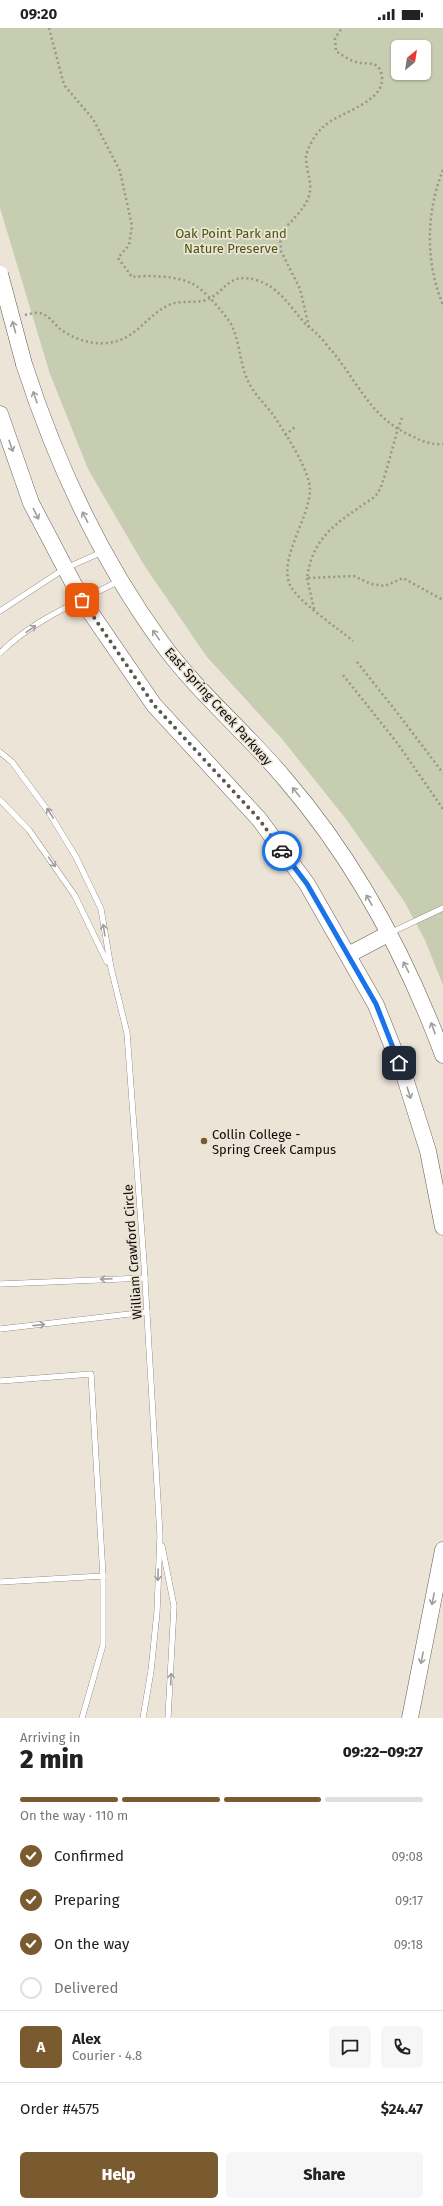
<!DOCTYPE html>
<meta charset="utf-8">
<style>
body{margin:0;font-family:"Fira Sans",sans-serif;background:#f6f6f6;color:#222;height:100vh;display:flex;flex-direction:column;font-size:15px;white-space:nowrap}
*{box-sizing:border-box;margin:0}
p{font-size:13px;color:#767676}
.icon{flex:none;width:22px;height:22px;fill:none;stroke:currentColor;stroke-width:2;stroke-linecap:round;stroke-linejoin:round}
.map{position:relative;height:1690px;overflow:hidden}
.panel{display:flex;flex-direction:column;background:#fff;flex:1}
.panel>*{flex:none}
.needle{width:26px;rotate:30deg}
.fabs{position:absolute;left:391px;top:12px;display:grid;gap:8px}
.fabs a{display:grid;place-items:center;width:40px;height:40px;border-radius:6px;background:#fff;box-shadow:0 1px 3px #0004;font-size:20px}
.pin{position:absolute;display:grid;place-items:center;width:34px;height:34px;color:#fff;margin:-17px;border-radius:8px;box-shadow:0 2px 6px #0006}
.courier{position:absolute;display:grid;place-items:center;width:40px;height:40px;margin:-20px;border:3px solid #1a73e8;border-radius:50%;background:#fff;color:#222;box-shadow:0 1px 5px #0007}
.head em{font-style:normal;font-weight:800}
.head div{display:flex;flex-direction:column-reverse}
.head{display:flex;align-items:center;justify-content:space-between;height:68px;padding:0 20px}
h1{font-size:26px;font-weight:800;line-height:30px}
.bar{display:grid;grid-template-columns:repeat(4,1fr);gap:6px 4px;align-content:center;height:48px;padding:0 20px}
.bar i{height:5px;border-radius:3px;background:#e0e0e0}
.bar .current{background:#7a5a2f}
.bar p{grid-column:span 4}
.line{display:flex;align-items:center;gap:10px;padding:0 20px;border-top:1px solid #e0e0e0}
.line div{flex:1}
.round{display:grid;place-items:center;flex:none;width:42px;height:42px;border-radius:6px;background:#f6f6f6}
ol{padding:0 20px;list-style:none}
li{display:flex;align-items:center;gap:12px;height:44px}
li p{margin-inline-start:auto}
li .icon{padding:4px;border-radius:50%;background:#7a5a2f;color:#fff;stroke-width:4}
li:last-child{color:#767676}
li i{width:22px;height:22px;border:2px solid #e0e0e0;border-radius:50%}
.action{display:flex;gap:8px;margin-top:auto;padding:8px 20px}
.action a{flex:1;height:46px;border-radius:6px;background:#7a5a2f;color:#fff;font-size:16px;font-weight:800;line-height:46px;text-align:center}
.action a+a{background:#f6f6f6;color:#222}
.status{display:flex;justify-content:space-between;align-items:center;height:28px;padding:0 20px;background:#fff;direction:ltr}
.status svg{height:11px;fill:currentColor}
.map>svg:first-child{display:block}
.green{fill:#c6cdb0;fill-rule:evenodd}
.lines{fill:none;stroke-linecap:round;stroke-linejoin:round}
.lane-casing{stroke:#676055;stroke-width:6}
.secondary-casing{stroke:#676055;stroke-width:17}
.path{stroke:#9a948a;stroke-width:2.5;stroke-dasharray:2 3;stroke-linecap:butt}
.lane{stroke:#fff;stroke-width:5.5}
.secondary{stroke:#fff;stroke-width:16}
.secondary-bridge-casing{stroke:#676055;stroke-width:17;stroke-linecap:butt}
.secondary-bridge{stroke:#fff;stroke-width:16}
.oneway{stroke:#9f9e9c}
.done{stroke:#5c5850;stroke-width:4;stroke-dasharray:0 7.2}
.route{stroke:#1a73e8;stroke-width:5}
.poi-dot{fill:#7a5a2f;stroke:#ece4d7;stroke-width:1.5}
.labels{text-anchor:middle;stroke-width:3.5;stroke-linejoin:round;paint-order:stroke}
.park-label{font-size:13px;fill:#4a560d;stroke:#ece4d7}
.street-label{font-size:13px;fill:#0f0c08;stroke:#ece4d7}
.poi-label{font-size:13px;fill:#0f0c08;stroke:#ece4d7;text-anchor:start}
</style>
<div class="status"><b>09:20</b><svg viewBox="0 0 49 12"><path d="M0 12V9h3v3zM5 12V6h3v6zM10 12V3h3v9zM15 12V0h3v12zM26 1h20v11H26zM47 4h2v5h-2z"/></svg></div>
<div class="map">
<svg width="443" height="1690" viewBox="0 0 443 1690">
<rect width="100%" height="100%" fill="#ece4d7"/>
<path class="green" d="M0 0H443V957L425 912 404 873 346 791 282 711 207 629 144 537 88 441 50 346 0 180ZM398 19H424V45H398Z"/>
<g class="lines">
<defs>
<g id="lane">
<polyline points="0,583 64,541 102,524"/>
<path d="M0 625C33 592 78 574 119 553"/>
<polyline points="0,724 12,734 48,783 76,829 101,881 111,940 127,1005 144,1235 160,1508 157,1584 151,1643 143,1690"/>
<polyline points="0,772 29,802 75,868 107,934"/>
<polyline points="390,905 443,880"/>
<polyline points="0,1256 145,1250"/>
<polyline points="0,1301 147,1284"/>
<polyline points="0,1353 91,1346 103,1548 0,1554"/>
<polyline points="162,1518 174,1578 168,1690"/>
<polyline points="82,1690 103,1617 103,1548"/>
</g>
<g id="secondary">
<path d="M24 336C56 435 100 530 161 614 197 664 246 704 285 751 354 831 406 928 443 1027"/>
<polyline points="0,386 31,475 82,572 154,677 259,791 307,856 376,977 405,1050 428,1123 443,1199"/>
<polyline points="348,927 388,906"/>
<polyline points="410,1690 443,1522"/>
</g>
</defs>
<use href="#lane" class="lane-casing"/>
<use href="#secondary" class="secondary-casing"/>
<g class="path">
<path d="M49 0 64 57 93 91 120 143 132 198 129 217 118 230 132 249C149 247 175 248 191 255 203 260 225 286 231 296 241 316 239 337 250 357 256 368 266 377 274 388 285 405 309 441 310 461 310 490 278 530 290 557 298 574 338 600 353 613"/>
<path d="M443 142C426 184 425 234 443 277"/>
<path d="M25 287C30 286 35 284 40 285 48 287 53 294 59 300 71 310 91 317 107 315 136 312 144 290 167 278 180 271 193 276 206 272 226 265 227 242 259 253 279 260 290 278 303 293 307 298 312 301 316 305 322 310 327 318 332 323 360 357 371 391 414 409 423 414 433 417 443 416"/>
<path d="M309 299 300 261 281 223 280 207C289 193 303 185 309 168 313 155 306 143 306 129 307 121 315 106 322 100 338 83 390 75 381 44 377 33 368 36 361 35 352 34 343 28 336 23L335 10 342 0"/>
<path d="M402 390C395 405 384 459 377 466 372 472 363 476 357 481 329 500 312 515 307 550L354 548 371 556 385 558 403 550 443 572"/>
<polyline points="285,407 295,399"/>
<polyline points="307,550 314,581"/>
<polyline points="357,634 399,687 443,745"/>
<polyline points="343,647 398,716 443,781"/>
</g>
<use href="#lane" class="lane"/>
<use href="#secondary" class="secondary"/>
<defs>
<polyline id="secondary-bridge" points="0,246 24,336"/>
</defs>
<use href="#secondary-bridge" class="secondary-bridge-casing"/>
<use href="#secondary-bridge" class="secondary-bridge"/>
</g>
<defs><path id="oneway-shaft" d="M-6 0H5M1.5-3L5.5 0L1.5 3" fill="none" stroke-width="1.6" stroke-linecap="round" stroke-linejoin="round"/></defs>
<g class="oneway">
<use href="#oneway-shaft" transform="translate(14 299) rotate(-105)"/>
<use href="#oneway-shaft" transform="translate(35 369) rotate(-109)"/>
<use href="#oneway-shaft" transform="translate(11 418) rotate(71)"/>
<use href="#oneway-shaft" transform="translate(36 486) rotate(63)"/>
<use href="#oneway-shaft" transform="translate(85 489) rotate(-117)"/>
<use href="#oneway-shaft" transform="translate(31 601) rotate(-35)"/>
<use href="#oneway-shaft" transform="translate(156 607) rotate(-125)"/>
<use href="#oneway-shaft" transform="translate(296 764) rotate(-129)"/>
<use href="#oneway-shaft" transform="translate(50 785) rotate(-123)"/>
<use href="#oneway-shaft" transform="translate(52 834) rotate(55)"/>
<use href="#oneway-shaft" transform="translate(369 872) rotate(-119)"/>
<use href="#oneway-shaft" transform="translate(104 902) rotate(-99)"/>
<use href="#oneway-shaft" transform="translate(406 939) rotate(-118)"/>
<use href="#oneway-shaft" transform="translate(433 1000) rotate(-110)"/>
<use href="#oneway-shaft" transform="translate(409 1065) rotate(72)"/>
<use href="#oneway-shaft" transform="translate(106 1251) rotate(178)"/>
<use href="#oneway-shaft" transform="translate(39 1297) rotate(-6)"/>
<use href="#oneway-shaft" transform="translate(158 1547) rotate(92)"/>
<use href="#oneway-shaft" transform="translate(433 1571) rotate(101)"/>
<use href="#oneway-shaft" transform="translate(422 1630) rotate(101)"/>
<use href="#oneway-shaft" transform="translate(171 1651) rotate(-87)"/>
</g>
<g class="lines">
<polyline class="done" points="82,572 154,677 259,791 282,823"/>
<polyline class="route" points="282,823 307,856 376,976 399,1035"/>
</g>
<circle class="poi-dot" cx="204" cy="1113" r="4"/>
<g class="labels">
<g class="park-label">
<text x="231" y="210">Oak Point Park and<tspan x="231" dy="15">Nature Preserve</tspan></text>
</g>
<g class="street-label">
<text transform="translate(219 678) rotate(48)" y="5">East Spring Creek Parkway</text>
<text transform="translate(132 1224) rotate(-94)" y="5">William Crawford Circle</text>
</g>
<g class="poi-label">
<text x="212" y="1111">Collin College -<tspan x="212" dy="15">Spring Creek Campus</tspan></text>
</g>
</g>
</svg>
<div class="fabs">
<a><svg class="needle" viewBox="-14 -14 28 28"><path d="M0-13l5 13h-10z" fill="#e53935"/><path d="M0 13l5-13h-10z" fill="#767676"/></svg></a>
</div>
<div class="pin" style="left:82px;top:572px;background:#ea580c"><svg class="icon" aria-label="bag" viewBox="0 0 24 24"><path d="M5 8h14l-1 12H6zM9 8a3 3 0 0 1 6 0"/></svg></div>
<div class="pin" style="left:399px;top:1035px;background:#1f2937"><svg class="icon" aria-label="home" viewBox="0 0 24 24"><path d="M3 11l9-7 9 7M6 9v11h12V9"/></svg></div>
<div class="courier" style="left:282px;top:823px"><svg class="icon" aria-label="car" viewBox="0 0 24 24"><path d="M5 17H2v-5l4-1 3-4h7l3 4 3 1v5h-3M9 17h6M6 11h13"/><circle cx="7" cy="17" r="2"/><circle cx="17" cy="17" r="2"/></svg></div>
</div>
<section class="panel">
<div class="head"><div><h1>2 min</h1><p>Arriving in</p></div><em>09:22–09:27</em></div>
<div class="bar"><i class="current"></i><i class="current"></i><i class="current"></i><i></i><p>On the way · 110 m</p></div>
<ol>
<li><svg class="icon" aria-label="check" viewBox="0 0 24 24"><path d="M5 12l5 5 9-10"/></svg>Confirmed<p>09:08</p></li>
<li><svg class="icon" aria-label="check" viewBox="0 0 24 24"><path d="M5 12l5 5 9-10"/></svg>Preparing<p>09:17</p></li>
<li><svg class="icon" aria-label="check" viewBox="0 0 24 24"><path d="M5 12l5 5 9-10"/></svg>On the way<p>09:18</p></li>
<li><i></i>Delivered</li>
</ol>
<div class="line" style="height:72px"><b class="round" style="background:#7a5a2f;color:#fff">A</b><div><b>Alex</b><p>Courier · 4.8</p></div><a class="round"><svg class="icon" aria-label="chat" viewBox="0 0 24 24"><path d="M4 5h16v11H9l-5 4z"/></svg></a><a class="round"><svg class="icon" aria-label="phone" viewBox="0 0 24 24"><path d="M5 4h4l2 5-3 2q2 4 5 5l2-3 5 2v4C11 20 4 13 5 4z"/></svg></a></div>
<div class="line" style="height:52px"><div>Order #4575</div><b>$24.47</b></div>
<div class="action"><a>Help</a><a>Share</a></div>
</section>
